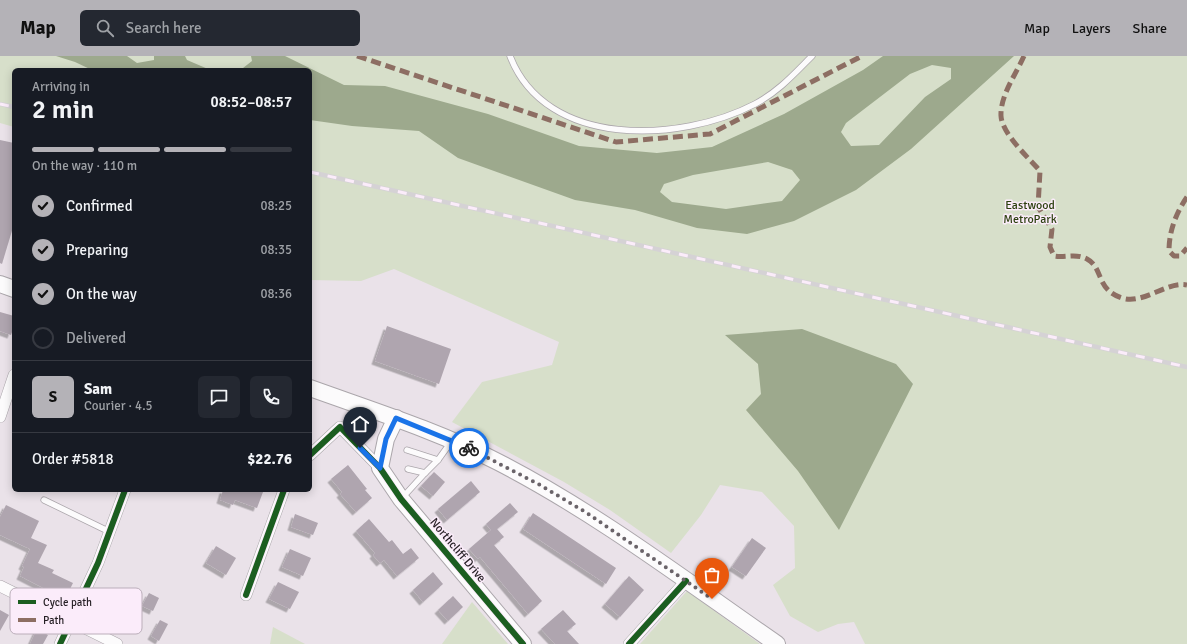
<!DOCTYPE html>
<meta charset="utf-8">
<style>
body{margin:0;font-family:Signika,sans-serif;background:#242831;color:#f1f3f6;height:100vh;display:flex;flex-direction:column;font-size:15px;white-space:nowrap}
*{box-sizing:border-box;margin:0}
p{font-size:13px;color:#9ea1a6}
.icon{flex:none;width:22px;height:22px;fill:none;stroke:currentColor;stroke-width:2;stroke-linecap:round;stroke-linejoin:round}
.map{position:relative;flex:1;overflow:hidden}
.side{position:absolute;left:12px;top:12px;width:300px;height:424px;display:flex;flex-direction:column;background:#171b24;border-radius:6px;box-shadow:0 2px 10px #0003}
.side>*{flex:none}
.pin{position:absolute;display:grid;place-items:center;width:34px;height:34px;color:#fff;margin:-41px -17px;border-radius:50% 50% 50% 0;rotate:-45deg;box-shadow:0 0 4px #0007}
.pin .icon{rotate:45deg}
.courier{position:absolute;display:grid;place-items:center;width:40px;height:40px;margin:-20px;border:3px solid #1a73e8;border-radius:50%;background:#fff;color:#222;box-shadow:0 1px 5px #0007}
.headline em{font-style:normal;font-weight:600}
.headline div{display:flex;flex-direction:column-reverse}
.headline{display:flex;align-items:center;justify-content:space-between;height:68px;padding:0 20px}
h1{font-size:26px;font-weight:600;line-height:30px}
.bar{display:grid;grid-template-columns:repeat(4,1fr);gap:6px 4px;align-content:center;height:48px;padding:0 20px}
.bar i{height:5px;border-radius:3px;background:#363941}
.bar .active{background:#b4b2b7}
.bar p{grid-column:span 4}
.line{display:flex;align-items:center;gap:10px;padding:0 20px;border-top:1px solid #363941}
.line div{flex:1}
.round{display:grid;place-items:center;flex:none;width:42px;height:42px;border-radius:6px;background:#242831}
ol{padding:0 20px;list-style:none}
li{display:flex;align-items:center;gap:12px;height:44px}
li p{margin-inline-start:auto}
li .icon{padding:4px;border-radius:50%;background:#b4b2b7;color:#111;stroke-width:4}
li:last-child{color:#9ea1a6}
li i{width:22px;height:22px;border:2px solid #363941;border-radius:50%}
header{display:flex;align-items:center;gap:24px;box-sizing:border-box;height:56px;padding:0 20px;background:#b4b2b7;color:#111}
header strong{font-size:19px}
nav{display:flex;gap:22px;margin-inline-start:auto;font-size:14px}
.search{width:280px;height:36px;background:#242831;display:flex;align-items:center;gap:10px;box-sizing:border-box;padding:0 14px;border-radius:6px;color:#9ea1a6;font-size:15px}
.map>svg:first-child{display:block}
.green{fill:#d7dfca}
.water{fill:#9da98d;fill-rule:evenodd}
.building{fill:#afa5af;filter:url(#shadow)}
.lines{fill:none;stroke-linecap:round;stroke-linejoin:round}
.lane-casing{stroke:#aba6ab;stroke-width:7}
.street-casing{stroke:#aba6ab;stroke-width:12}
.secondary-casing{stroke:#aba6ab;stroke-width:18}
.lane{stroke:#fcfbfc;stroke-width:5.5}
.street{stroke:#fcfbfc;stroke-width:11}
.secondary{stroke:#fcfbfc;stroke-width:16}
.rail-casing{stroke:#d5d2d5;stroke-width:4.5}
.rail{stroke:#fbecfa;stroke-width:3;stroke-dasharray:9;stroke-linecap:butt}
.quiet{stroke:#8d6e63;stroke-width:5;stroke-dasharray:10 5;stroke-linecap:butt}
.cycleway-casing{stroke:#fbecfa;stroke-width:8}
.cycleway{stroke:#1b5e20;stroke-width:6}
.done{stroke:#6a6369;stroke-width:4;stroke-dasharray:0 7.2}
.route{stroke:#1a73e8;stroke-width:5}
.labels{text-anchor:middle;stroke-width:3;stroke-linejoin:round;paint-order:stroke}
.park-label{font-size:12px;fill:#2d4110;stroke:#fbecfa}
.street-label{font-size:12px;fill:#251f24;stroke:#fbecfa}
.key{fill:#fbecfa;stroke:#bbaeba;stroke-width:1}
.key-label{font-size:11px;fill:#251f24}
</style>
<header>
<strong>Map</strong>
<div class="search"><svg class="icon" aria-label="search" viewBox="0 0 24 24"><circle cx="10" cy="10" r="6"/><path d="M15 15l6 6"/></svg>Search here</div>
<nav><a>Map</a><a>Layers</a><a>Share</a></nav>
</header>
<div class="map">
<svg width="1187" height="588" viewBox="0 0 1187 588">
<defs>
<filter id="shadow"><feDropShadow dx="-3.5" dy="3.5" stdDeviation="0" flood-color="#0004"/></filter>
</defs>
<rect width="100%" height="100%" fill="#eae2e9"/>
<g class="green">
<polygon points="0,0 1187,0 1187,588 865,588 854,566 838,568 818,576 790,560 773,529 795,512 794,470 762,436 720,429 701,459 671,497 610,454 564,426 452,366 482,326 552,309 559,286 394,213 361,225 310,224 310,14 14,14 14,71 0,67"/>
<polygon points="687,535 760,588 640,588"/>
<polygon points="472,546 508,588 442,588"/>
<polygon points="273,571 305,588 270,588"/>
</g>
<g class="water">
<path d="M56 0H127L137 7 154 4V0H185L187 4 208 13 243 12 252 5 251 0H285L344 29 385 30 488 58 579 90 657 97 712 91 784 58 863 14 883 0H1014L911 93 856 134 794 165 747 178 697 172 635 154 575 144 458 102 419 75 352 70 310 64V14H92L75 6ZM932 9 951 12V23L925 41 879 89 851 90 841 76 846 67 910 18ZM768 106 792 114 800 124 782 145 726 153 672 146 660 136 664 128 693 119Z"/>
<polygon points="802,273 896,308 913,328 839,474 798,415 746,354 761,338 758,308 725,279"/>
</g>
<g class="building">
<polygon points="0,84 14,87 14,168 2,208 0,207"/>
<polygon points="0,256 14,260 14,270 11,279 0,275"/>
<polygon points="387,270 451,293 439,328 375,305"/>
<polygon points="348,409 367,433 365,434 372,442 356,456 340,438 342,436 331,423"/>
<polygon points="434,416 445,426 433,440 421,430"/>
<polygon points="471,425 480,436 447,464 438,453"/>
<polygon points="223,434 257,434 263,436 257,452 235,444 233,449 220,444"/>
<polygon points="510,447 518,456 497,473 504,481 494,489 542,545 528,558 480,501 478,503 469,493 491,474 486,468"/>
<polygon points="6,449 39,465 31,482 47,489 38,507 54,514 52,517 73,527 65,543 20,520 24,511 22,510 30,493 0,479 0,461"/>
<polygon points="533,457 616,512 606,528 523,473"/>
<polygon points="295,458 318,467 313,479 291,471"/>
<polygon points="369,463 389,486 392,484 403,498 411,492 419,502 397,520 384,504 380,507 373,499 375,497 356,475"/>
<polygon points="752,482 766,492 746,520 732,511"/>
<polygon points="216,490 236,502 226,519 206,507"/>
<polygon points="290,493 311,502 303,520 282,511"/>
<polygon points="433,516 443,528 423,546 413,534"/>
<polygon points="629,520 644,534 620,561 605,548"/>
<polygon points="278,526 299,536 290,553 269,543"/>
<polygon points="149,537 159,542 153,555 142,550"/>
<polygon points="453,540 463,551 448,565 438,554"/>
<polygon points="0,554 9,559 0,575"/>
<polygon points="563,554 576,568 567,575 579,588 555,588 541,573"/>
<polygon points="160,564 168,568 159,585 151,580"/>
<polygon points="37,573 48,579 43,588 30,588"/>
</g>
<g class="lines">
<defs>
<g id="lane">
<path d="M510 0C546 93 680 87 755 48 779 35 793 19 812 0"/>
<polyline points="407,394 438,404 451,386"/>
<polyline points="425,417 438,404"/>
<polyline points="402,442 425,417 408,413"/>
<polyline points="44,444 110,476"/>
</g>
<g id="street">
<polyline points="0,361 14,319"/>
<polyline points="310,399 340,371 380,412"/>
<polyline points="0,530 117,588"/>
<polyline points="246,539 284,434"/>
<polyline points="60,588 98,507 125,434"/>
<polyline points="629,588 686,525"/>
</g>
<g id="secondary">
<polyline points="0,228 14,233"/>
<path d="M310 332C374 355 438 375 498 406 597 457 686 525 777 588"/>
<polyline points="396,362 386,383 380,412 401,443 523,588"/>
</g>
</defs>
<use href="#lane" class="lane-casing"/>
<use href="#street" class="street-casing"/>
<use href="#secondary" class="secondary-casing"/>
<use href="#lane" class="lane"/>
<use href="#street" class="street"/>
<use href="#secondary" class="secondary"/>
<defs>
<g id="rail">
<polyline points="0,48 14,51"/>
<polyline points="310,116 1187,311"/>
</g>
</defs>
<use href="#rail" class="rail-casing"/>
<use href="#rail" class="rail"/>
<g class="quiet">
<polyline points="357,0 616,86 710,78 862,0"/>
<path d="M1024 0C1016 18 1000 40 1001 60 1002 78 1029 102 1040 115L1038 151 1052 173 1050 191 1054 200C1066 202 1075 197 1087 203 1104 212 1095 233 1122 242 1143 249 1167 225 1187 229"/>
<path d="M1187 141C1176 157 1169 175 1169 195L1174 200H1180L1187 192"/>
</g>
<defs>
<g id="cycleway">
<polyline points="310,399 340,371 380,412 401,443 523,588"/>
<polyline points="246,539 284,434"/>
<polyline points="60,588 98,507 125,434"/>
<polyline points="629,588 686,525"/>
</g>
</defs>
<use href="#cycleway" class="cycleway-casing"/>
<use href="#cycleway" class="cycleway"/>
</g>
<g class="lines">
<polyline class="done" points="469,392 540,429 587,457 712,543"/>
<polyline class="route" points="360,392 380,412 386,383 396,362 469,392"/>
</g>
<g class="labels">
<g class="park-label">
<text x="1030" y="153">Eastwood<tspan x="1030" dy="14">MetroPark</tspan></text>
</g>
<g class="street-label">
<text transform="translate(458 494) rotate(50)" y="4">Northcliff Drive</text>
</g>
</g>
<rect x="10" y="532" width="132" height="46" rx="6" class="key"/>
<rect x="18" y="544" width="18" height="4" fill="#1b5e20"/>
<rect x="18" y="562" width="18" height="4" fill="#8d6e63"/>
<g class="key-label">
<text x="43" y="550">Cycle path</text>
<text x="43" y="568">Path</text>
</g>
</svg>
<div class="pin" style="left:712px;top:543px;background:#ea580c"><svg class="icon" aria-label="bag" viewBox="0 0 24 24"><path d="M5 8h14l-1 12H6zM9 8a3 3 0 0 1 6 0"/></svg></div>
<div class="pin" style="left:360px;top:392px;background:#1f2937"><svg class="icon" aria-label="home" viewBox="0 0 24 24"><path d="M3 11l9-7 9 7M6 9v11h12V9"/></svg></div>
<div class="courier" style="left:469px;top:392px"><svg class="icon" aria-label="bike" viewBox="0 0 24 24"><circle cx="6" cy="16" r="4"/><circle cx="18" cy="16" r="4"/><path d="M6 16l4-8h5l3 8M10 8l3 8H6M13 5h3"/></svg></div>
<section class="side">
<div class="headline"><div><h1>2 min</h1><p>Arriving in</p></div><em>08:52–08:57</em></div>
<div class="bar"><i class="active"></i><i class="active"></i><i class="active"></i><i></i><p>On the way · 110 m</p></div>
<ol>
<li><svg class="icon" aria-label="check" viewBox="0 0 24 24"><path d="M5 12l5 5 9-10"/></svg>Confirmed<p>08:25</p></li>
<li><svg class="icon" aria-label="check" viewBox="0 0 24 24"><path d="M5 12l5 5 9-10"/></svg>Preparing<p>08:35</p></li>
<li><svg class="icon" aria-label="check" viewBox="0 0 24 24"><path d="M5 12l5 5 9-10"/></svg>On the way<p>08:36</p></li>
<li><i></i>Delivered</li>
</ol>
<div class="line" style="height:72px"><b class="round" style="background:#b4b2b7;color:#111">S</b><div><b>Sam</b><p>Courier · 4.5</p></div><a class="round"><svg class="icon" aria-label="chat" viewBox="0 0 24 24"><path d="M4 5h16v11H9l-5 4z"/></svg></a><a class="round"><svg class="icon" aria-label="phone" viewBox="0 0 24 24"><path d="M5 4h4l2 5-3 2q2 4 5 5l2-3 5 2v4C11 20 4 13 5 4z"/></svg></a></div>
<div class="line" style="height:52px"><div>Order #5818</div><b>$22.76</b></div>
</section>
</div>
